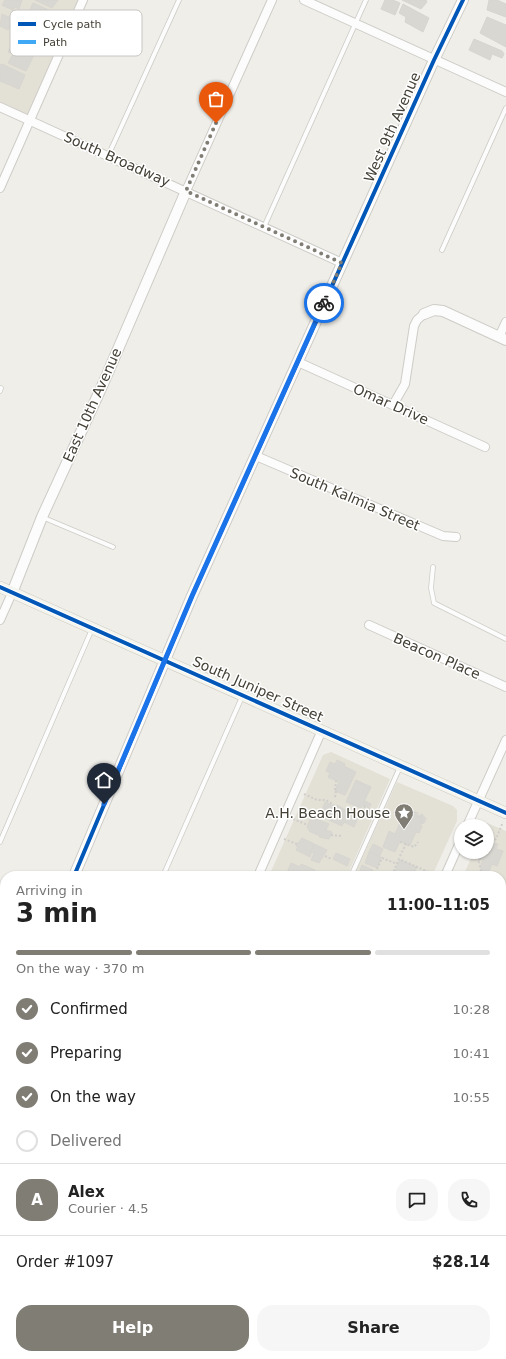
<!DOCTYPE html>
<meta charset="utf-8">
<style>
body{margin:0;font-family:"DejaVu Sans",sans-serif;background:#f6f6f6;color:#222;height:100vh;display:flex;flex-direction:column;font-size:15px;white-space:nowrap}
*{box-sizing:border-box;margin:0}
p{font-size:13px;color:#767676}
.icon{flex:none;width:22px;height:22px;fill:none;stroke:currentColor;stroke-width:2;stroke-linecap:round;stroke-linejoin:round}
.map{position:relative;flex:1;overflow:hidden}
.sheet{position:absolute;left:0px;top:871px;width:506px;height:488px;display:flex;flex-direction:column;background:#fff;border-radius:16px 16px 0 0;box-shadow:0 1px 3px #0004}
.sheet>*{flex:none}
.fabs{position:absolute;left:454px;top:819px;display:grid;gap:8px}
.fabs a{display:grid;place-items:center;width:40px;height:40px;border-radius:50%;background:#fff;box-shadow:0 1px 3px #0004;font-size:20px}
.pin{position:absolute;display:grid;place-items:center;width:34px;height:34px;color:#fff;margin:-41px -17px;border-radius:50% 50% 50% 0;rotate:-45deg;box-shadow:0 0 4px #0007}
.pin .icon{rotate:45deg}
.courier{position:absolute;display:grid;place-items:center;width:40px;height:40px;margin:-20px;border:3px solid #1a73e8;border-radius:50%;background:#fff;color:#222;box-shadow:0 1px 5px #0007}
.overview em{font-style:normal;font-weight:700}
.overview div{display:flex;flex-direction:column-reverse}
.overview{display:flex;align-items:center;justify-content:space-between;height:68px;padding:0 16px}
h1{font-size:26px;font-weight:700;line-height:30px}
.bar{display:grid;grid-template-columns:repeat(4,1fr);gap:6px 4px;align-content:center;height:48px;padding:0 16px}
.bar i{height:5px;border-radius:3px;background:#e0e0e0}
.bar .selected{background:#807d75}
.bar p{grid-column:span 4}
.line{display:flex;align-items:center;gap:10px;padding:0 16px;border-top:1px solid #e0e0e0}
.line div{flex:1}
.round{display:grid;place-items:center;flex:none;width:42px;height:42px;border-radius:16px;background:#f6f6f6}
ol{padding:0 16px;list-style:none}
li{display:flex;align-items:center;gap:12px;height:44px}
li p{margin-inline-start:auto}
li .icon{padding:4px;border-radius:50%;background:#807d75;color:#fff;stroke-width:4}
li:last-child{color:#767676}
li i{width:22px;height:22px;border:2px solid #e0e0e0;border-radius:50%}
.button{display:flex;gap:8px;margin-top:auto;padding:8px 16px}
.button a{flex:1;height:46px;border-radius:16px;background:#807d75;color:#fff;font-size:16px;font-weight:700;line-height:46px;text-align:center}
.button a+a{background:#f6f6f6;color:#222}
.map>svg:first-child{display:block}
.residential{fill:#e3e0d6}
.building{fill:#d9d7d1;stroke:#d7d5cf}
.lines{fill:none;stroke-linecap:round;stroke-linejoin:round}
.service-casing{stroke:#cdccc7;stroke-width:5.5}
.minor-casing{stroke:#cdccc7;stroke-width:10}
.tertiary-casing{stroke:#cdccc7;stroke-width:12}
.secondary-casing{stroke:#cecbc0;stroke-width:12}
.path{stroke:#d0cecb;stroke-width:2;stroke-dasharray:2 2;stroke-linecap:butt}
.service{stroke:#fdfcfc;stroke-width:4}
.minor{stroke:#fdfcfc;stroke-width:8}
.tertiary{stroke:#fdfcfc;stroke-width:10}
.secondary{stroke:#f5f5ef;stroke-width:11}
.quiet{stroke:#3fa9f5;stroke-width:3;stroke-dasharray:6 3;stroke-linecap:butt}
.cycleway-casing{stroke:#fff;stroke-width:6}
.cycleway{stroke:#0057b8;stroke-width:4}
.done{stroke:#807d75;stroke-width:4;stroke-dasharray:0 7.2}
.route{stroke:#1a73e8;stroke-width:5}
.labels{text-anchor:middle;stroke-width:3;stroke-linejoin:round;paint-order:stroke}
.street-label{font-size:14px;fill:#444036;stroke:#fff}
.poi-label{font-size:14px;fill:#444036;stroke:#fff;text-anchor:end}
.key{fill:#fff;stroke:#c7c6c3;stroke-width:1}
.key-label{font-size:11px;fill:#444036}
</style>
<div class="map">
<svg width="506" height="1359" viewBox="0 0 506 1359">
<rect width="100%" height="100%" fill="#efeee9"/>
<g class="residential">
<polygon points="0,0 83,0 29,119 0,107"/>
<polygon points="331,752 390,779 347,876 269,876 323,755"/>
<polygon points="397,782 453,806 457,810 457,821 432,876 354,876"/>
<polygon points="487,823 506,831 506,923 501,931 501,876 463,876 474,852 487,852 487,826 485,826"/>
<polygon points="506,931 506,1030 501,1037 501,940"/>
<polygon points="5,1059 5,1253 0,1251 0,1070"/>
<polygon points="118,1354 230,1354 228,1359 116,1359"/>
</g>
<g class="building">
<polygon points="5,0 22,0 19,9 15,7 13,10 2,5"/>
<polygon points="35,0 58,0 52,8"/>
<polygon points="385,0 393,0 400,3 395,15 381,9"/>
<polygon points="402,0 426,0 427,2 421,9"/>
<polygon points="489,0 497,0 506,4 506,17 487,10"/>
<polygon points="33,3 51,11 45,30 25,21"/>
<polygon points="403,4 429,18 423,32 405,22 406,17 399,13"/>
<polygon points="2,14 13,19 8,30 0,26"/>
<polygon points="487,17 506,25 506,47 480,33"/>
<polygon points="474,39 502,51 504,54 502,58 492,54 490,60 469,50"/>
<polygon points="11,45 19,48 20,46 35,53 26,71 8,63 13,54 8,52"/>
<polygon points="2,64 25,75 19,89 0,81 0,65"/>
<polygon points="337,760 345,764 344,766 356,772 345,795 335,791 339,782 328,777 330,773 326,771 330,762 335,764"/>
<polygon points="356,780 371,787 361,808 346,802"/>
<polygon points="365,801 371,804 369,808 363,805"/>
<polygon points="325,802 336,807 337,805 358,817 354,827 344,822 342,826 320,816"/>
<polygon points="368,808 374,812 372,819 364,816"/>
<polygon points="406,809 418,813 417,817 421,816 422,821 419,824 422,826 419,833 416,832 410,845 400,841 395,852 383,847 389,831 395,834"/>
<polygon points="422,814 426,819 424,823 421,824 420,822 422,821 421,816 417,817"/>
<polygon points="314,818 329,824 326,830 332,832 329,839 319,837 320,836 309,831 309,829 307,828 310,819 313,820"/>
<polygon points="302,838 314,844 310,857 296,850 298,847 296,846"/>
<polygon points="495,843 498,844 496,849 503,851 497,866 492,864 487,875 480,872 482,868 480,867 483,860 481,859 484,852 487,853 491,844 494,845"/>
<polygon points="314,844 327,850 319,863 311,860 314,853 311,852"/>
<polygon points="373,844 383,849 379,857 369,852"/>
<polygon points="369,852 381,857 377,868 365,863"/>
<polygon points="336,853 350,859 347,866 333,859"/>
<polygon points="400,860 416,867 412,876 393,875"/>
<polygon points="291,863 300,867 301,864 315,870 312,876 292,876 287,873"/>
<polygon points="362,865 373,870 370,876 358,876"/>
<polygon points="501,959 506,962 506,986 501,982"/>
<polygon points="504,991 506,993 506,1010 501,1007 501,999 503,996 501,995"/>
<polygon points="501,1148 506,1153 502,1160 501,1160"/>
<polygon points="5,1283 5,1291 1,1294 0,1286"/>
<polygon points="501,1286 506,1289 501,1298"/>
<polygon points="506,1290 506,1303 501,1299"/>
<polygon points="0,1296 5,1296 5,1354 17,1354 9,1359 0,1358"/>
<polygon points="501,1312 506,1315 504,1320 506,1321 501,1328"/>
<polygon points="124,1354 141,1354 139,1359 126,1359 123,1358"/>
<polygon points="254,1354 271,1354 273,1355 271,1359 254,1359 256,1355"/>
<polygon points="296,1354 316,1354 313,1359 303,1359"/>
<polygon points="377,1354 398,1354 395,1359 377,1359 375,1358"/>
<polygon points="419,1354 426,1354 423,1358 424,1359 415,1359"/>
<polygon points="437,1354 443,1354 451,1359 436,1359 434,1358"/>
</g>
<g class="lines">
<defs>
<g id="service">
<polyline points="108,156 179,0"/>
<polyline points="264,227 366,0"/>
<polyline points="442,250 506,108"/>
<polyline points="0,391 1,388"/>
<polyline points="42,517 113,547"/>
<polyline points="433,567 431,588 434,603 506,639"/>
<polyline points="0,842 92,629"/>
<polyline points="163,876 242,697"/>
<polyline points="351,876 400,767"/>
<polyline points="501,936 506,928"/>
<polyline points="501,1216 506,1209"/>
<polyline points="403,1359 407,1354"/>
</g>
<g id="minor">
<polyline points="304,0 506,92"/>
<polyline points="0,107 342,263"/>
<polyline points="0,188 83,0"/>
<polyline points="186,191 272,0"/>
<polyline points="499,337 506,322"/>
<polyline points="298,362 485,447"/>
<polyline points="393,405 405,384 414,326 417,320 424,314"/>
<polyline points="256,456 443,536 456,537"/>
<polyline points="0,620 12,593"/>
<polyline points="369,625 506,687"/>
<polyline points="467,826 506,740"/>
<polyline points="258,876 322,730"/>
<polyline points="445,876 461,840"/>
<polyline points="0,903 5,905"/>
<polyline points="501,1067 506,1059"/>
<polyline points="501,1116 506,1120"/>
<polyline points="464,1354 472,1359"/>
<polyline points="235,1355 235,1354"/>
</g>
<g id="tertiary">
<polyline points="424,314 434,310 443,311 506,340"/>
<polyline points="12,593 42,517 103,384 186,191"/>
<polyline points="74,876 192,596 434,60 463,0"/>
<polyline points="0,1043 5,1032"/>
</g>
<polyline id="secondary" points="0,587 506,813"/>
</defs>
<use href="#service" class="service-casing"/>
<use href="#minor" class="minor-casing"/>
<use href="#tertiary" class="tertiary-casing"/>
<use href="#secondary" class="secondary-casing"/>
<g class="path">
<polyline points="335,790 336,781"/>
<polyline points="304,794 317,800 326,800 335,806"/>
<polyline points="335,797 336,791"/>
<polyline points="365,806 362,811 365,814"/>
<polyline points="293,819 308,825"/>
<polyline points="331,835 341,836"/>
<polyline points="284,839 297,844"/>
<polyline points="400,842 414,847 418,842"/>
<polyline points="487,843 496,839 503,822"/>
<polyline points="325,856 332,859"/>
<polyline points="400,856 406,844"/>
<polyline points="471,856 480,860"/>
<polyline points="377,869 382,858 397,864"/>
<polyline points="269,873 274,876"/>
<polyline points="392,875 399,859 438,876"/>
<polyline points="482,875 479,862 483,852"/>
<polyline points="413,876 417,866"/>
<polyline points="501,1026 506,1029"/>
<polyline points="501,1043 506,1046"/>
<polyline points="501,1077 506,1081"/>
<polyline points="503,1326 506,1328"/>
<polyline points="501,1348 506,1351"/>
<polyline points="23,1356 25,1359"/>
<polyline points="453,1359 453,1358"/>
</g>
<use href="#service" class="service"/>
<use href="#minor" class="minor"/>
<use href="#tertiary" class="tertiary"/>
<use href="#secondary" class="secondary"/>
<polyline class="quiet" points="232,1359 235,1355"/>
<defs>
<g id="cycleway">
<polyline points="0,587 506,813"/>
<polyline points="74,876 192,596 434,60 463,0"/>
</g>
</defs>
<use href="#cycleway" class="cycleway-casing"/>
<use href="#cycleway" class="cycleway"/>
</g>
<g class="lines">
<polyline class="done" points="216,123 186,191 342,263 324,303"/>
<polyline class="route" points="104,804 192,596 324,303"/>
</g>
<defs>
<symbol id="sight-pin" viewBox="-11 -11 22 30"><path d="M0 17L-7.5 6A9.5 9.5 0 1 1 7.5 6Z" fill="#807d75" stroke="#fff"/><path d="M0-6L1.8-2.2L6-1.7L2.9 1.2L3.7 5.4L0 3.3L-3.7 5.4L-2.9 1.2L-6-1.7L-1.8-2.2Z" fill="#fff"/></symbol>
</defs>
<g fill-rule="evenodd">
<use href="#sight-pin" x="393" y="802" width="22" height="30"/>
</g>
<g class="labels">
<g class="street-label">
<text transform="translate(392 127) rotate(-66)" y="5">West 9th Avenue</text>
<text transform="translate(117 159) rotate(24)" y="5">South Broadway</text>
<text transform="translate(391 404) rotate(24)" y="5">Omar Drive</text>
<text transform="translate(92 405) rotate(-66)" y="5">East 10th Avenue</text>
<text transform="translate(355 499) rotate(23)" y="5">South Kalmia Street</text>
<text transform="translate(437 656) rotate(24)" y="5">Beacon Place</text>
<text transform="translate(258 689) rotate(24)" y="5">South Juniper Street</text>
</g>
<g class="poi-label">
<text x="390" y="818">A.H. Beach House</text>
</g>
</g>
<rect x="10" y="10" width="132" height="46" rx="6" class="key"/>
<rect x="18" y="22" width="18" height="4" fill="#0057b8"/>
<rect x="18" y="40" width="18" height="4" fill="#3fa9f5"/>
<g class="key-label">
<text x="43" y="28">Cycle path</text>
<text x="43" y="46">Path</text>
</g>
</svg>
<div class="fabs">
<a><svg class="icon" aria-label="layers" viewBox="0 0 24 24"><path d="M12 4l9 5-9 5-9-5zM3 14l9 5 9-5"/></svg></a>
</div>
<div class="pin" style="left:216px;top:123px;background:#ea580c"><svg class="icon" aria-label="bag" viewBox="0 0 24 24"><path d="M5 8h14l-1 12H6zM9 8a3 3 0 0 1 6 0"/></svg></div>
<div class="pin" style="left:104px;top:804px;background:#1f2937"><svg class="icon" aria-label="home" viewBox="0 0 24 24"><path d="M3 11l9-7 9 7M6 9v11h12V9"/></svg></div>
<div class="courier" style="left:324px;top:303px"><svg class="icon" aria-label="bike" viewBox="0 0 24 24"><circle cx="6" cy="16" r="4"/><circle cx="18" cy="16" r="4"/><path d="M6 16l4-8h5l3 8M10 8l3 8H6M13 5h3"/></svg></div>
<section class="sheet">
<div class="overview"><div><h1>3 min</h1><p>Arriving in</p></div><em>11:00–11:05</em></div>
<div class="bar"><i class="selected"></i><i class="selected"></i><i class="selected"></i><i></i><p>On the way · 370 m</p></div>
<ol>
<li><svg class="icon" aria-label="check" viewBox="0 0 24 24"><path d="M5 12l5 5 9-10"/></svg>Confirmed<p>10:28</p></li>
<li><svg class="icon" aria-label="check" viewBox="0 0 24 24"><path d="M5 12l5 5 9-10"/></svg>Preparing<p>10:41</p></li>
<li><svg class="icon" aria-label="check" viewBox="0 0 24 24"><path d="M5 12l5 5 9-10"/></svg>On the way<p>10:55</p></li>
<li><i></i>Delivered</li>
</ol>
<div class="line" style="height:72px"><b class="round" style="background:#807d75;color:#fff">A</b><div><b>Alex</b><p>Courier · 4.5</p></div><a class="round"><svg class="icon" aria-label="chat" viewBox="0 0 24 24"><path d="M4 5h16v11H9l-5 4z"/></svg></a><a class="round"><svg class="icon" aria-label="phone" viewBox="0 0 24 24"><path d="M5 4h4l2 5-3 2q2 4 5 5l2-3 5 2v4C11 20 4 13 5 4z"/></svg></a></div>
<div class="line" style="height:52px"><div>Order #1097</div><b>$28.14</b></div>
<div class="button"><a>Help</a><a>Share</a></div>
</section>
</div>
